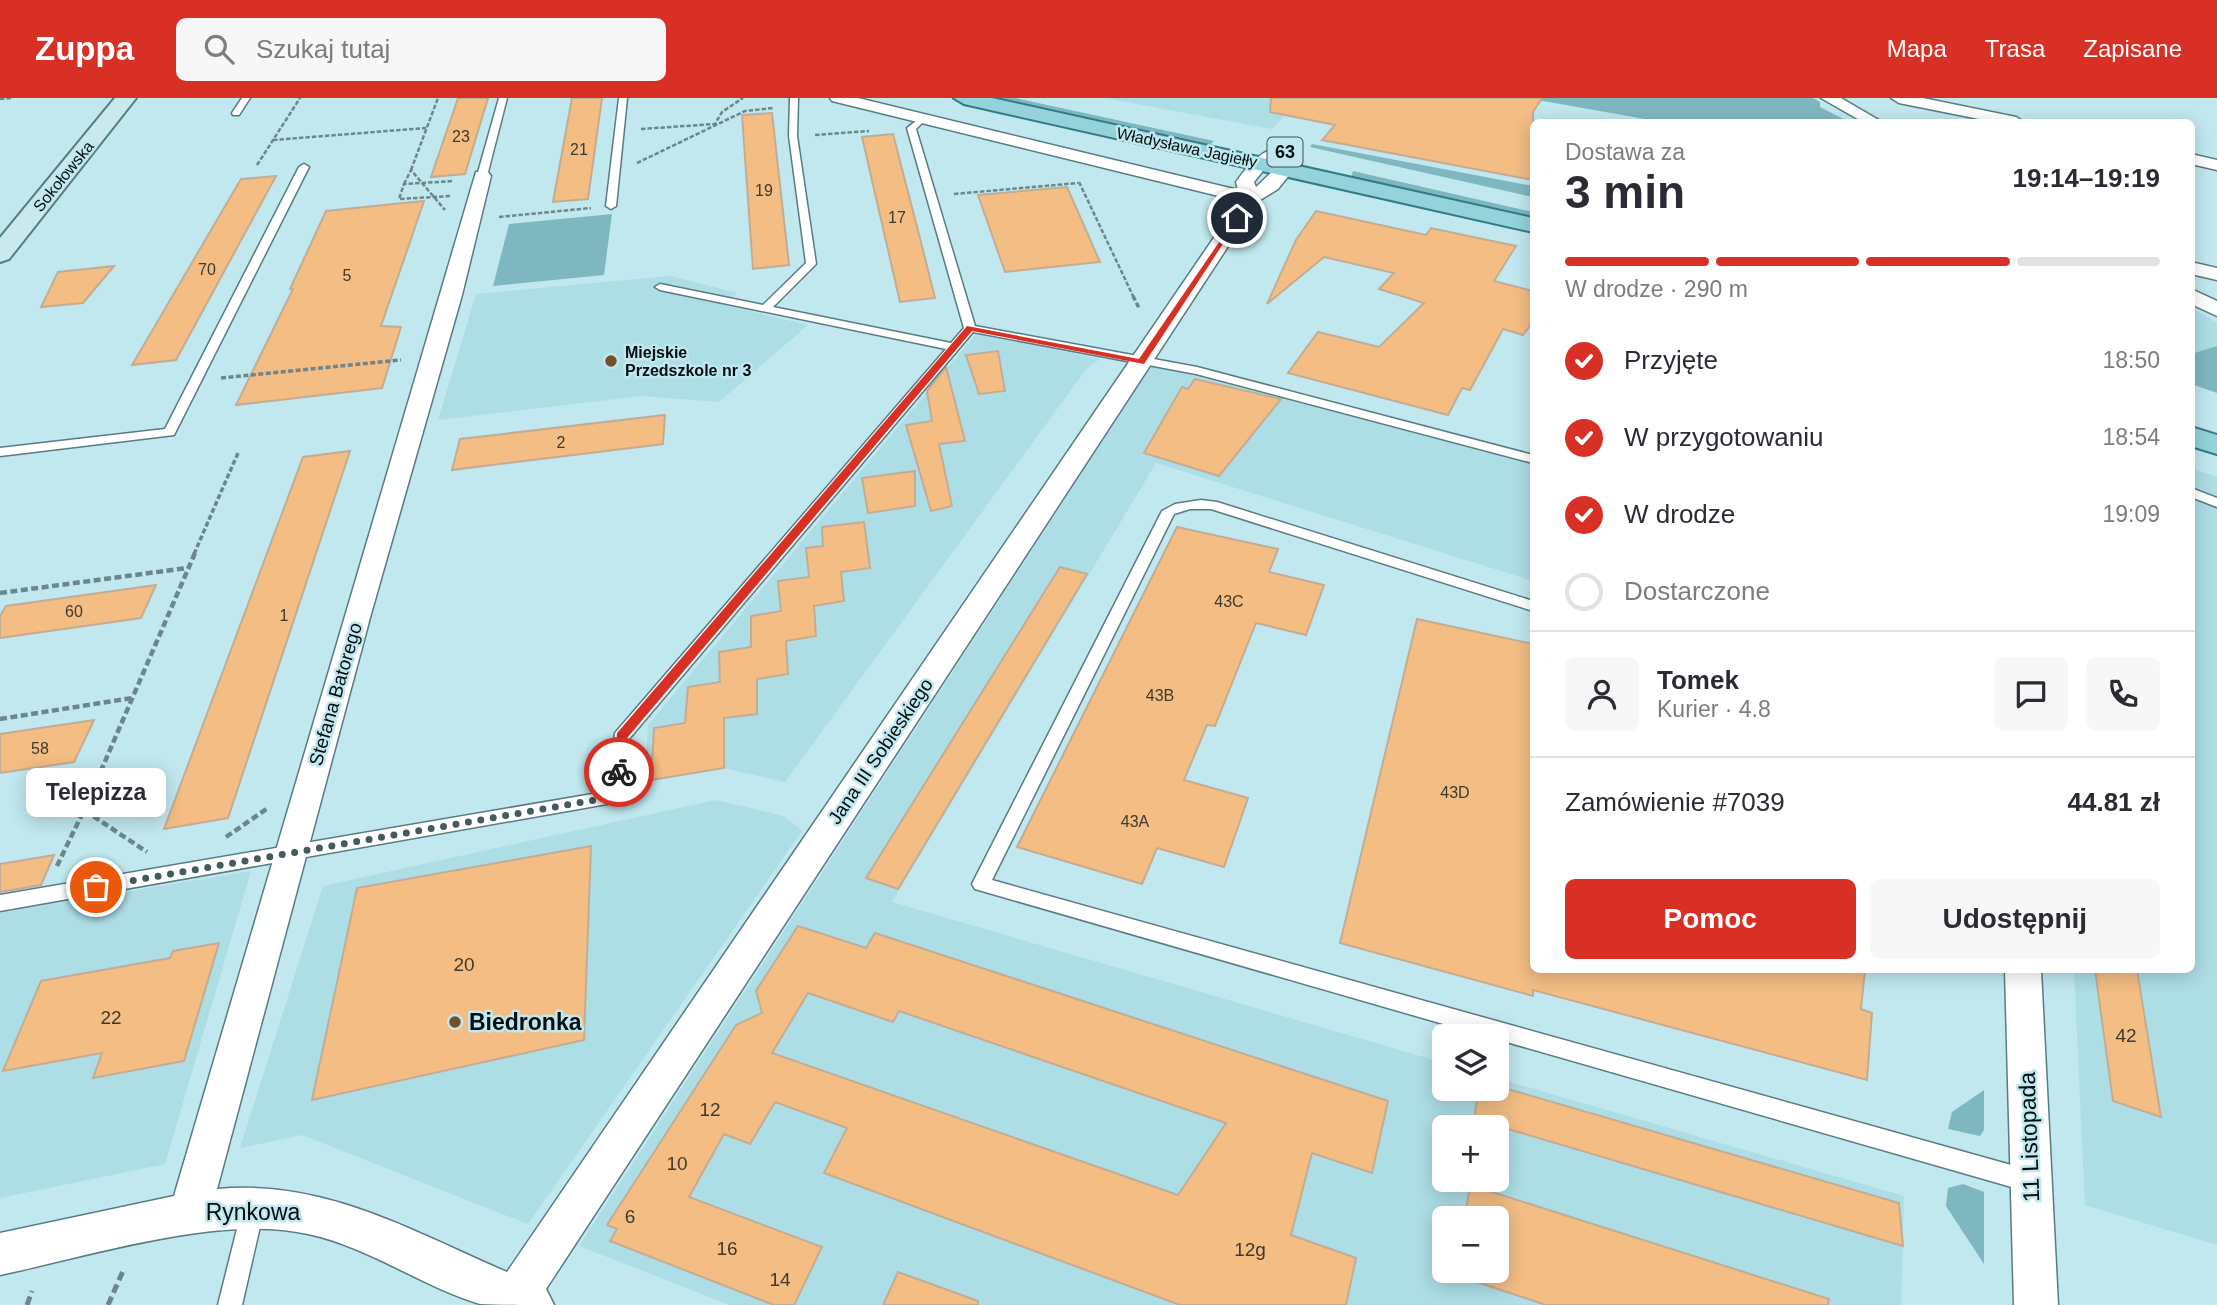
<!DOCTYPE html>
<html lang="pl">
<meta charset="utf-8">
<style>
body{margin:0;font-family:Helvetica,sans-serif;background:#f7f7f7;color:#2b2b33;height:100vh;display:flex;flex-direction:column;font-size:26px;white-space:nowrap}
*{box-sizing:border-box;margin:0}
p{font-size:23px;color:#7c7c81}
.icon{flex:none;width:38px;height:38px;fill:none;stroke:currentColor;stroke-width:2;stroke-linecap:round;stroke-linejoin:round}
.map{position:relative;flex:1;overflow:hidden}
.sheet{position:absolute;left:1530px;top:21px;width:665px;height:854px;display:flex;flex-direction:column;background:#fff;border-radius:10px;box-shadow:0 4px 18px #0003}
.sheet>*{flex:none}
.buttons{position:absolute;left:1432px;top:926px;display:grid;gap:14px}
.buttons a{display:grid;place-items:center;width:77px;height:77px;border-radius:10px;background:#fff;box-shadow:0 4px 18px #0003;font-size:35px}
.pin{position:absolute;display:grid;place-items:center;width:60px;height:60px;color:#fff;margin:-30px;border:4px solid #fff;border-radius:50%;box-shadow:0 2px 7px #0007}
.courier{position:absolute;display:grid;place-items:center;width:70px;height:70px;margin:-35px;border:5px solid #d93025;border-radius:50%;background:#fff;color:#222;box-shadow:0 2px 9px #0007}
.bubble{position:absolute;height:49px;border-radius:10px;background:#fff;box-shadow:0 4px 18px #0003;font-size:23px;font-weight:700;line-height:49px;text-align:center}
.overview em{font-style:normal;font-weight:700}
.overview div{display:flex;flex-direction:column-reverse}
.overview{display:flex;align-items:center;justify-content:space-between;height:119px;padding:0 35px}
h1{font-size:46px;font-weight:700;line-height:52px}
.bar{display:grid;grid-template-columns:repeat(4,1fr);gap:10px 7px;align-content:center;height:84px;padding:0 35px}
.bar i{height:9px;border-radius:5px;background:#e1e1e2}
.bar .on{background:#d93025}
.bar p{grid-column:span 4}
.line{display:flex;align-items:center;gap:18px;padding:0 35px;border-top:2px solid #e1e1e2}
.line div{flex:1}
.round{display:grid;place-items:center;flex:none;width:74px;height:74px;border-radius:10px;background:#f7f7f7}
ol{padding:0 35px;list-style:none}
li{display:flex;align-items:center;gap:21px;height:77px}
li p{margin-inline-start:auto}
li .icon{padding:7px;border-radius:50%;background:#d93025;color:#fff;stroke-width:4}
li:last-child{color:#7c7c81}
li i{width:38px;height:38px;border:4px solid #e1e1e2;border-radius:50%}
.cta{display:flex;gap:14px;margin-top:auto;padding:14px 35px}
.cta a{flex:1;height:80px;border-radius:10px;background:#d93025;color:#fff;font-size:28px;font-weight:700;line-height:80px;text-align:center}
.cta a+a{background:#f7f7f7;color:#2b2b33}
header{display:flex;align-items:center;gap:42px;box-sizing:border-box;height:98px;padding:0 35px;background:#d93025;color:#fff}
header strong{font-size:33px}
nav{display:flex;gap:38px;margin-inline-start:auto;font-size:24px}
.search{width:490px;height:63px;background:#f7f7f7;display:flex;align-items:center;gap:18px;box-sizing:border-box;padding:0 24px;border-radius:10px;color:#7c7c81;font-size:26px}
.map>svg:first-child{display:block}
.built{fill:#addde5;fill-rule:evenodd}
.green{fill:#7fb7c0}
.building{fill:#f3bd83;stroke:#c3ac94;stroke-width:2;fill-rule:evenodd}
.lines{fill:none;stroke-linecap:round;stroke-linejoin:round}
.lane-casing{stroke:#577c82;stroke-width:3}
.street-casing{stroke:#577c82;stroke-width:3}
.secondary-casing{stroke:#577c82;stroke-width:4}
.primary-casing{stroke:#327b86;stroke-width:4}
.path-far3{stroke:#6c878c;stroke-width:2.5;stroke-dasharray:4.5 2;stroke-linecap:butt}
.path-far2{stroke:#6c878c;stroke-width:3.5;stroke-dasharray:5 2.5;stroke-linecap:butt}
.path-far1{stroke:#6c878c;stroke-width:4.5;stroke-dasharray:7 3.5;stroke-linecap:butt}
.path{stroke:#6c878c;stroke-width:5;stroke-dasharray:9 4.5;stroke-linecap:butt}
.lane{fill:#fff;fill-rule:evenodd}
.street{fill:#fff;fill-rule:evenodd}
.secondary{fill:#c9e9ee;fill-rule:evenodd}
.primary{fill:#94d3dc;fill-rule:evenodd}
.route{fill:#d93025}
.done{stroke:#445a5e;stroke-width:7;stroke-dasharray:0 12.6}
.poi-dot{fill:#725028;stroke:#c0e8ee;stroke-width:2.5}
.labels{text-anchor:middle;stroke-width:5;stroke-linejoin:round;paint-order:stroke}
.number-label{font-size:16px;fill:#3e3a2d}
.far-street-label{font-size:16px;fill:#020e10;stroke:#c0e8ee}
.far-poi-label{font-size:16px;font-weight:bold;fill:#020e10;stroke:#c0e8ee;text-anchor:start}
.shield{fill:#c0e8ee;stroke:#3b4f53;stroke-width:2}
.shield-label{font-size:18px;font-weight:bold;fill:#020e10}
.street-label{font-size:19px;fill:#020e10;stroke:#c0e8ee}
.near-number-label{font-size:19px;fill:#3e3a2d}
.near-poi-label{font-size:23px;font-weight:bold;fill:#020e10;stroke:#c0e8ee;text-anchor:start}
.near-street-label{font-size:23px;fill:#020e10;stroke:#c0e8ee}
</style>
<header>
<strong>Zuppa</strong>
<div class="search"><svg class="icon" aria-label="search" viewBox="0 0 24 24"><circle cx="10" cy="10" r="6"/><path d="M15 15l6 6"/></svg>Szukaj tutaj</div>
<nav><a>Mapa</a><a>Trasa</a><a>Zapisane</a></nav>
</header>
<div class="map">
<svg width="2217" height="1207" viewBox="0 0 2217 1207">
<rect width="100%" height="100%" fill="#c0e8ee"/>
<g class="built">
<polygon points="1105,0 1301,0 1272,31"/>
<polygon points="670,178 737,195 724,207 808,227 719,304 641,298 438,322 476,196"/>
<polygon points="2191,210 2217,225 2217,248 2191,256"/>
<polygon points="976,236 1100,261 1087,270 785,684 724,670 645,684 648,627"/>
<path d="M1151 269 1200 279 1533 365V483L1156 365 892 804 1444 965V990H1496V980L1904 1098 1901 1207H730L579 1148ZM1444 1029H1496V1082H1444ZM1444 1120H1496V1172H1444Z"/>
<polygon points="2191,370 2217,379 2217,1147 2085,1107 2074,872 2191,872"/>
<polygon points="716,702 784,718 802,733 528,1126 302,1037 240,1050 323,788"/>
<polygon points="251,773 165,1066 0,1100 0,815"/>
</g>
<g class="green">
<polygon points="990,0 1015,0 1214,43 1209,48"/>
<polygon points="1526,0 1813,0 1820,4 1820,9 1849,24 1662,24"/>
<polygon points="1312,46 1533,88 1533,99 1310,49"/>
<polygon points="1353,73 1533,114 1533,122 1351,80"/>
<polygon points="612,116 604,177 493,188 509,126"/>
<polygon points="2217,248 2217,295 2191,286 2191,256"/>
<polygon points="1984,992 1984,1032 1980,1038 1948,1031 1952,1014"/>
<polygon points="1963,1086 1984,1094 1984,1166 1946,1108 1948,1090"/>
</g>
<g class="building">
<polygon points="458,0 488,0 465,76 431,79"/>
<polygon points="572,0 602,0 588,101 553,104"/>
<polygon points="1271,0 1542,0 1533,14 1533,82 1322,42 1335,27 1270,14"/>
<polygon points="772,15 789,167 753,171 742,17"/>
<polygon points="893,36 923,152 935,200 900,204 862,39"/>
<polygon points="276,78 176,262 132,267 241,81"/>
<polygon points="1067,89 1100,164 1005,174 978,97"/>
<polygon points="424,103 381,228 401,229 382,290 236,307 293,191 290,191 326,113"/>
<polygon points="1316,113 1426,137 1431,130 1516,148 1494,183 1533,193 1533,224 1523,237 1503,231 1470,292 1462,290 1448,317 1288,275 1318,234 1379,249 1424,205 1379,191 1394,175 1324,159 1267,206 1296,142"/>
<polygon points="114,168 83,205 41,209 58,174"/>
<polygon points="998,253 1005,293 979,296 966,257"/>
<polygon points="946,269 965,343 939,346 952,408 931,413 906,327 932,323 927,293"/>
<polygon points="1195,281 1281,301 1219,378 1144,355 1182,289 1188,291"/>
<polygon points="665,317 663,346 452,372 460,341"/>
<polygon points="350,353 228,720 164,731 303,359"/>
<polygon points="915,373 915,408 868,415 862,380"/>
<polygon points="864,424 870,470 841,474 844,503 814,508 816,538 786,543 788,576 757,581 757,616 724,620 724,670 651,682 654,630 685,625 688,589 720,584 719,554 751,549 751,518 781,513 778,483 809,479 806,450 823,448 822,429"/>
<polygon points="1177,429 1278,451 1269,474 1324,487 1306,537 1256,525 1215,628 1207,627 1184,682 1248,700 1224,769 1157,750 1142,786 1017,749"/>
<polygon points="1060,469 1087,476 898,791 866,780"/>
<polygon points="156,487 141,520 0,540 0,518 6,508"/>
<polygon points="1417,521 1533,546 1533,872 1865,872 1861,911 1872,915 1867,982 1533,892 1533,898 1340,845"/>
<polygon points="94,622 74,664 0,675 0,636"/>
<polygon points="591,748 584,942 312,1002 357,790"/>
<polygon points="54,757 41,787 0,794 0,766"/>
<path d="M798 828 866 850 875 835 1388 1003 1372 1075 1312 1055 1291 1137 1356 1160 1346 1207H1180L824 1075 847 1030 775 1004 750 1046 724 1036 689 1099 822 1149 794 1207H774L610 1143 617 1131 607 1127 736 927 762 915 756 893ZM808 895 893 924 899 913 1226 1025 1178 1097 772 955Z"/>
<polygon points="219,845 184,963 93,980 102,955 3,973 41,883 170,860 173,853"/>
<polygon points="2095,872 2137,872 2161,1019 2113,1003"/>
<polygon points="1479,990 1504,990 1899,1105 1903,1148 1474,1021"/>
<polygon points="1470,1087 1829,1201 1828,1207 1546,1207 1456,1177 1457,1172 1496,1172 1496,1120 1465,1120"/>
<polygon points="898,1174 978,1203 978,1207 883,1207"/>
</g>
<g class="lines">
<defs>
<g id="lane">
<polygon points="242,0 250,0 239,17 233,17 232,15"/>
<polygon points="499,0 507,0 487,78 482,81 477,78"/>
<polygon points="619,0 627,0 616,108 611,111 606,108"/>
<polygon points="790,0 798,0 797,38 816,166 773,209 951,245 964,230 907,30 921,19 925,22 916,31 975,228 1197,269 1533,357 1533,365 1196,276 973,234 629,641 626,698 624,703 0,813 0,797 610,693 615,635 946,251 660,192 655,189 660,186 763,207 806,165 789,38"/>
<polygon points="304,66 309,69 174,337 0,358 0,350 165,331 299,69"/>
<polygon points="2191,390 2217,400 2217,409 2191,399"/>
<polygon points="1201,402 1217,404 1533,503 1533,513 1211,411 1190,411 1174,416 992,782 2029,1072 2037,1075 2040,1083 2037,1091 2029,1094 1496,941 1496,938 1485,938 975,791 972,786 1162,413 1175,406"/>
<polygon points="253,1100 261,1103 264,1111 242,1207 218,1207 242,1111 245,1103"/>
</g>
<g id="street">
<path d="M830 0H858L1238 92 1236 84C1247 68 1268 44 1290 49L1294 71 1278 91 1257 104 546 1191 554 1207C532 1207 501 1207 480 1206 421 1188 369 1149 308 1136 219 1116 90 1158 0 1177V1135L174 1098 476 74H488L491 78 462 197 371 516 217 1091C324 1081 412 1133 507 1174L1239 103 832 3ZM1276 64V70L1256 89 1254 84 1266 69Z"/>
<polygon points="1821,0 1841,0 1882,24 1863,24"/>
<polygon points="1891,0 1923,0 2016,19 2024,24 1994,24 1899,5"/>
<polygon points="2191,56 2217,62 2217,72 2191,66"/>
<polygon points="2191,164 2217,170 2217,182 2191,176"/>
<polygon points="2191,191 2217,203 2217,218 2191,206"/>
<polygon points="2005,872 2041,872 2058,1207 2014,1207"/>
</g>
<polygon id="secondary" points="115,0 136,0 9,161 0,164 0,140"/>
<g id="primary">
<polygon points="954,0 992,0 1533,120 1533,134 964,6"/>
<polygon points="2191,329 2217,337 2217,356 2191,348"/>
</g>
</defs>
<use href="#lane" class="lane-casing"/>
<use href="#street" class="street-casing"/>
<use href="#secondary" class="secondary-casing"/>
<use href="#primary" class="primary-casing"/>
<g class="path-far3">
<polyline points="0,1 12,0"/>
<polyline points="641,31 715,26 722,14 743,0"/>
<polyline points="815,37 869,33"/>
<polyline points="273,42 426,30"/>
<polyline points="637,65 745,13 773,10"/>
<polyline points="257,67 300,0"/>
<polyline points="411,72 438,0"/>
<polyline points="1079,84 1134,200"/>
<polyline points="404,86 411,72 445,112"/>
<polyline points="954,96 1078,85"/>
<polyline points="450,98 399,101 404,86 454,83"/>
<polyline points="499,119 591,110"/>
</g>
<g class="path-far2">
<polyline points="1133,198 1139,210"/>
<polyline points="221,280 401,262"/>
<polyline points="194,456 238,355"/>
</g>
<g class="path-far1">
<polyline points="0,495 187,470"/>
<polyline points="0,621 132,600"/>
<polyline points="84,712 195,455"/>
<polyline points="226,739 268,710"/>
<polyline points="57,768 84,712 147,754"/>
</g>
<g class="path">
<polyline points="27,1207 32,1193"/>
<polyline points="108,1207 123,1173"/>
</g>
<use href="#lane" class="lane"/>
<use href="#street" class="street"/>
<use href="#secondary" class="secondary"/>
<use href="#primary" class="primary"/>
</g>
<polygon class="route" points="1237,118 1240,120 1144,266 972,233 627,640 625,674 619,679 615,677 617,635 967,228 1139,261"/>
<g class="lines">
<polyline class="done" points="96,789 618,698 619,674"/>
</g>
<g class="poi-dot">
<circle cx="611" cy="263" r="7"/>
<circle cx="455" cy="924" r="7"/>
</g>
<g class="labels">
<g class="number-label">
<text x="461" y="44">23</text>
<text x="579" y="57">21</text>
<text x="764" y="98">19</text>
<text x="897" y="125">17</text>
<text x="207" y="177">70</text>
<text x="347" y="183">5</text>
<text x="561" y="350">2</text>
<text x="1229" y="509">43C</text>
<text x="74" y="519">60</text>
<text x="284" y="523">1</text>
<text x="1160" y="603">43B</text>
<text x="40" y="656">58</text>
<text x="1455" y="700">43D</text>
<text x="1135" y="729">43A</text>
</g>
<g class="far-street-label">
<text transform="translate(1187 49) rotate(12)" y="6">Władysława Jagiełły</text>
<text transform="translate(63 78) rotate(-51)" y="6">Sokołowska</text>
</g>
<g class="far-poi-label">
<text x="625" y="260">Miejskie<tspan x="625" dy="18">Przedszkole nr 3</tspan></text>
</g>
<rect class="shield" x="1267.5" y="39.5" width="35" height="29" rx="5"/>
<g class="shield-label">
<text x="1285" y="60">63</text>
</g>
<g class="street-label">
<text transform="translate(335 596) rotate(-74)" y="7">Stefana Batorego</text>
<text transform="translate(880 653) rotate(-56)" y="7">Jana III Sobieskiego</text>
</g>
<g class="near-number-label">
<text x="464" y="873">20</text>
<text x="111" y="926">22</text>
<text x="2126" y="944">42</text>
<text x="710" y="1018">12</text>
<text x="677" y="1072">10</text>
<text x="630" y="1125">6</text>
<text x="727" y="1157">16</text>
<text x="1250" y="1158">12g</text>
<text x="780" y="1188">14</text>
</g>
<g class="near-poi-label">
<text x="469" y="932">Biedronka</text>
</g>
<g class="near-street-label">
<text transform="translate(2029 1039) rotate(-92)" y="8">11 Listopada</text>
<text x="253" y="1122">Rynkowa</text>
</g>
</g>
</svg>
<div class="buttons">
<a><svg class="icon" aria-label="layers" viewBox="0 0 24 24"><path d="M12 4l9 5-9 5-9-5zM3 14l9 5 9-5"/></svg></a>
<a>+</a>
<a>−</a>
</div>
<div class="pin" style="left:96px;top:789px;background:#ea580c"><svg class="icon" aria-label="bag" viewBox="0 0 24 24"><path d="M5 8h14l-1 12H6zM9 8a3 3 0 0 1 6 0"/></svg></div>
<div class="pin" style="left:1237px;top:120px;background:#1f2937"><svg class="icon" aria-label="home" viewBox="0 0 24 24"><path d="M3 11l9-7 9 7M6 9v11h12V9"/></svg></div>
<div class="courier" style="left:619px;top:674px"><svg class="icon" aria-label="bike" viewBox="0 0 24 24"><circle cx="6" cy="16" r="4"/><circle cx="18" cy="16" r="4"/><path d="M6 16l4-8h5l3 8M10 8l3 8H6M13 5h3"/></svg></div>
<div class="bubble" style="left:26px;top:670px;width:140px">Telepizza</div>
<section class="sheet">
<div class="overview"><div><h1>3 min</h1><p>Dostawa za</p></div><em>19:14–19:19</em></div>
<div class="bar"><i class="on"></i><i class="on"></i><i class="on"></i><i></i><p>W drodze · 290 m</p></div>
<ol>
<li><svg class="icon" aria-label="check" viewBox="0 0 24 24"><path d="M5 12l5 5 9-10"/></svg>Przyjęte<p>18:50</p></li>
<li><svg class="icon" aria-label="check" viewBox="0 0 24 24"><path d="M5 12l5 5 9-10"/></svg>W przygotowaniu<p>18:54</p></li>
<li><svg class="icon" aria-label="check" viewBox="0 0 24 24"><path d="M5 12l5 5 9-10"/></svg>W drodze<p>19:09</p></li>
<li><i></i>Dostarczone</li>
</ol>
<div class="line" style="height:126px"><a class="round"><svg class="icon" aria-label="person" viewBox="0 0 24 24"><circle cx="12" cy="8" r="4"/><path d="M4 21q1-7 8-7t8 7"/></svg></a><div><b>Tomek</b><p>Kurier · 4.8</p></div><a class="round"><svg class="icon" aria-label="chat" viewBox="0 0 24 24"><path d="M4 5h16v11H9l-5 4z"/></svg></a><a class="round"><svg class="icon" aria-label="phone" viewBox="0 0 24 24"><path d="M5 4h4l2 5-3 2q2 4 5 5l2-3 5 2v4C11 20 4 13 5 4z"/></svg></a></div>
<div class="line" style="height:91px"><div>Zamówienie #7039</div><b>44.81 zł</b></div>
<div class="cta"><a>Pomoc</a><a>Udostępnij</a></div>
</section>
</div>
